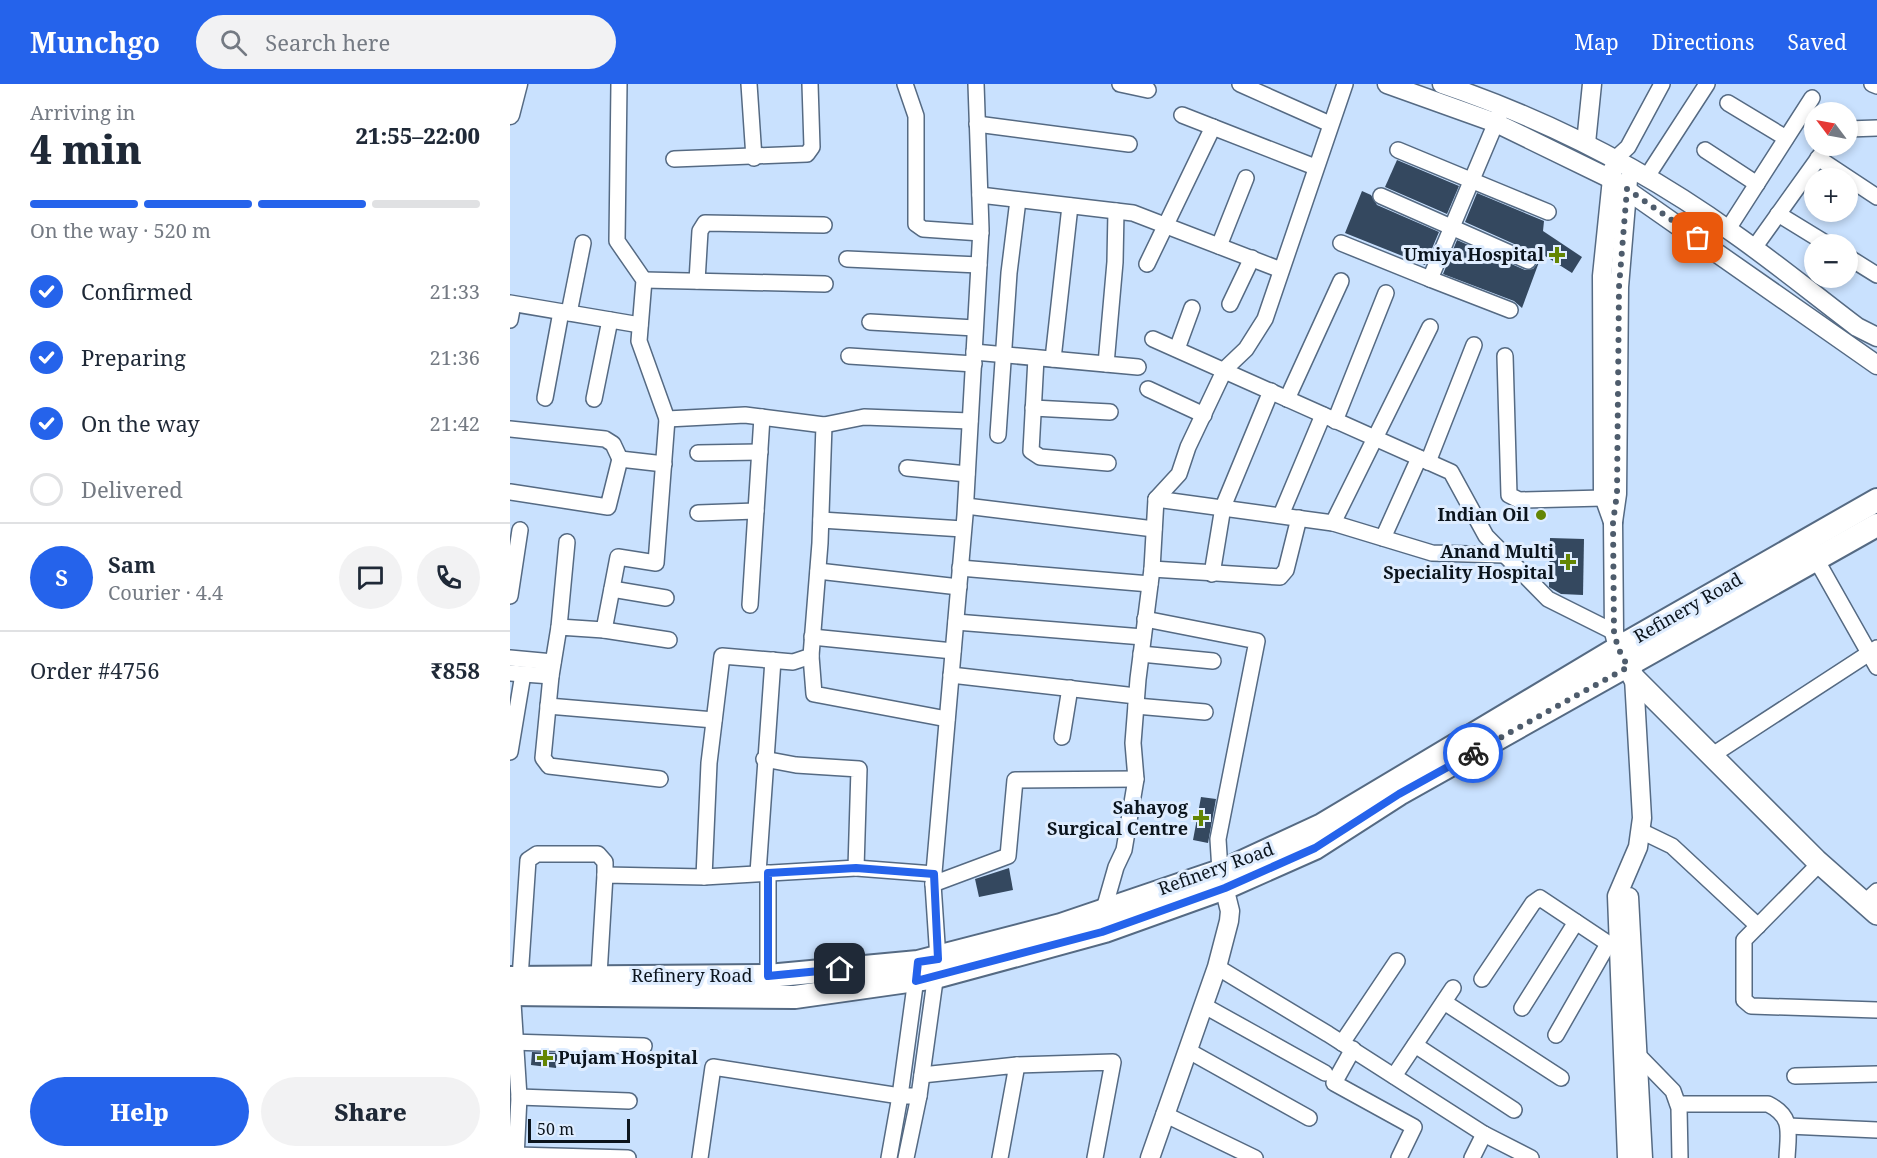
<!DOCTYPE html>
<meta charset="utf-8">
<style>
body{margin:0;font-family:"Noto Serif",serif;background:#f2f2f3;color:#1f2937;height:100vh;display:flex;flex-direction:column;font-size:22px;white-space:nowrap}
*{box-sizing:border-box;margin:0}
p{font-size:20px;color:#747a83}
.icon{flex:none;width:33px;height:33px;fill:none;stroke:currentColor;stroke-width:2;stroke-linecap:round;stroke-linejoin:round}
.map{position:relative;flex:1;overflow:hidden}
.sheet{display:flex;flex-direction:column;background:#fff;width:510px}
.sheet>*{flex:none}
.needle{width:39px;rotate:302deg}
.buttons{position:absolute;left:1294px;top:18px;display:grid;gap:12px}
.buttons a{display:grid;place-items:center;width:54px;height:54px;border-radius:50%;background:#fff;box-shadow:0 3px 9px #0003;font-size:30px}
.scale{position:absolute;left:18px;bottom:15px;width:102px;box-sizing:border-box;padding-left:6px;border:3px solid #0b141d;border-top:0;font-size:16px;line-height:21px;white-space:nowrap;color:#0b141d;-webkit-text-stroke:4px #dfedff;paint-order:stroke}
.pin{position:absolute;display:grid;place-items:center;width:51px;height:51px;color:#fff;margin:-26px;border-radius:12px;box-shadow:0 3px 9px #0006}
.courier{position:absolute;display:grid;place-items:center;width:60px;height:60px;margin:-30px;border:4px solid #2563eb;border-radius:50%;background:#fff;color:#222;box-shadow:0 2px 8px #0007}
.head em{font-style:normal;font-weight:800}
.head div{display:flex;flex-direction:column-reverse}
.head{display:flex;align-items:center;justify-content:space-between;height:102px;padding:0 30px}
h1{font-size:39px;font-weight:800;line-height:45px}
.bar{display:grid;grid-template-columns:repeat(4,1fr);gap:9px 6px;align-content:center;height:72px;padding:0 30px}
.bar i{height:8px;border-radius:4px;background:#e0e1e3}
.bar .selected{background:#2563eb}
.bar p{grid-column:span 4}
.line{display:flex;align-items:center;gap:15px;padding:0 30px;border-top:2px solid #e0e1e3}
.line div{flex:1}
.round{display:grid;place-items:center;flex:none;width:63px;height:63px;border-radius:32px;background:#f2f2f3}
ol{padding:0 30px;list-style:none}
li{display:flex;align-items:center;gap:18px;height:66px}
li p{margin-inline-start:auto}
li .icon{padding:6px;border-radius:50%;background:#2563eb;color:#fff;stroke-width:4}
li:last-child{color:#747a83}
li i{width:33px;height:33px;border:3px solid #e0e1e3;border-radius:50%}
.action{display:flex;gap:12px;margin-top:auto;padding:12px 30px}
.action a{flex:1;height:69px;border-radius:36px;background:#2563eb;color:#fff;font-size:24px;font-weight:800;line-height:69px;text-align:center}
.action a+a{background:#f2f2f3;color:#1f2937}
header{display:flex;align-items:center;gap:36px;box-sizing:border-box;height:84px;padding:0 30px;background:#2563eb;color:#fff}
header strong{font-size:28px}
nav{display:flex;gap:33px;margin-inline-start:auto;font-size:21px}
.search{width:420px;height:54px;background:#f2f2f3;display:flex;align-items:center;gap:15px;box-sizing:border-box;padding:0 21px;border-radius:33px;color:#747a83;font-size:22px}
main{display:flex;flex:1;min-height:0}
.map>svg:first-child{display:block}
.building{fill:#34485f}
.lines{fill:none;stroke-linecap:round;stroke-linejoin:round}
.minor-casing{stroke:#556a83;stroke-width:18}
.tertiary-casing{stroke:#556a83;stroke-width:21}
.secondary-casing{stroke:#556a83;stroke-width:24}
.primary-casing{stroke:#556a83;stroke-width:26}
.minor{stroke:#fff;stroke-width:15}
.tertiary{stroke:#fff;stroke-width:18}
.secondary{stroke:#fff;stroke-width:21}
.primary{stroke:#fff;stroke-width:22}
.done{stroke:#4e5c6c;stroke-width:6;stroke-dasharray:0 10.8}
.route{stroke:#2563eb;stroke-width:8}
.poi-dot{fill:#648603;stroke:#dfedff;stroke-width:2}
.labels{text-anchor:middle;stroke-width:6;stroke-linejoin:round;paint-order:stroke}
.poi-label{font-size:18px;font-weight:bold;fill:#0b141d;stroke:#dfedff;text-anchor:end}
.street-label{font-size:18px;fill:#0b141d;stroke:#dfedff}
</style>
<header>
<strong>Munchgo</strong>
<div class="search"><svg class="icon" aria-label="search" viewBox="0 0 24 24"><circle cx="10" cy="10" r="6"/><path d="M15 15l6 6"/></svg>Search here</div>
<nav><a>Map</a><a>Directions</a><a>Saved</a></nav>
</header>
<main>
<section class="sheet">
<div class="head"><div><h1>4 min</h1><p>Arriving in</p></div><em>21:55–22:00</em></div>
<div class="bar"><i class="selected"></i><i class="selected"></i><i class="selected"></i><i></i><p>On the way · 520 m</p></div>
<ol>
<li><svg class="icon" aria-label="check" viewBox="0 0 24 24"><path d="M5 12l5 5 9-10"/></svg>Confirmed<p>21:33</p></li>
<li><svg class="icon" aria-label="check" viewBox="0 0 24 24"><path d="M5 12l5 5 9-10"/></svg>Preparing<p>21:36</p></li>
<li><svg class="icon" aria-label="check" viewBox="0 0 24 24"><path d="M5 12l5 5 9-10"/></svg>On the way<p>21:42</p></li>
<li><i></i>Delivered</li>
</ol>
<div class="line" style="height:108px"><b class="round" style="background:#2563eb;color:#fff">S</b><div><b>Sam</b><p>Courier · 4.4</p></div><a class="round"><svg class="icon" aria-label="chat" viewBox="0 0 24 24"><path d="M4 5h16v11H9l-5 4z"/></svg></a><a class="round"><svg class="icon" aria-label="phone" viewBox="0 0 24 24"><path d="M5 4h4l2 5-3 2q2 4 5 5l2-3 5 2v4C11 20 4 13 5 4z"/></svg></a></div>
<div class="line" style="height:78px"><div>Order #4756</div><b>₹858</b></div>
<div class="action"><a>Help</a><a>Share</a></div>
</section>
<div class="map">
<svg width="1367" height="1074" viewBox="0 0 1367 1074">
<rect width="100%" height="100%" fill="#c9e1fe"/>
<g class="building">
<polygon points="887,76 949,102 937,130 875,103"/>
<polygon points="852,107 861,111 867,121 929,148 915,181 835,149"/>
<polygon points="967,109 1034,137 1033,147 1072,173 1062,189 1032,170 1012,224 1004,217 933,190 947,156 1015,186 1023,185 1027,180 1026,172 1022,168 955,138"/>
<polygon points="1040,454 1074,455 1073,511 1051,510 1039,503"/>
<polygon points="691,713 706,715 698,759 683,756"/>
<polygon points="499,784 503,806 469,813 465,795"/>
<polygon points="22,968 48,969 46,984 21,981"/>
</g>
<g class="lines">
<defs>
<g id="minor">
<polyline points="109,0 107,157 134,196 129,257 157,335 235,331 314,341 310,459 301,572 283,578 212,572 199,679 194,793"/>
<polyline points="239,0 244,74"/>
<polyline points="395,0 406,32 406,140 413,145 471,149"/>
<polyline points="610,0 638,6"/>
<polyline points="730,0 820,40"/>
<polyline points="1362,0 1367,2"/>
<polyline points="1218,19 1276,54"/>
<polyline points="672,31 805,83"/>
<polyline points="467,40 619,60"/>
<polyline points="1338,45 1367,44"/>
<polyline points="888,66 1038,128"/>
<polyline points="1195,66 1247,100"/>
<polyline points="1308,74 1367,113"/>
<polyline points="164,75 297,70 302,63 300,0"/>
<polyline points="1105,75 1118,63 1152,0"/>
<polyline points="1136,94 1197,0"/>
<polyline points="470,111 623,129 771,186"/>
<polyline points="871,112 1018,177"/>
<polyline points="1268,130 1317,160"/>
<polyline points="1218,145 1302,14"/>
<polyline points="831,159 920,195 990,29"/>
<polyline points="709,162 736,94"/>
<polyline points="1244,164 1317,62"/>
<polyline points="1338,173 1367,191"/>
<polyline points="337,175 469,181"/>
<polyline points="637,180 703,43"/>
<polyline points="920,195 1000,226"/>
<polyline points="134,196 315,200"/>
<polyline points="187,197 190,147 195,139 314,141"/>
<polyline points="0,219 130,241"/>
<polyline points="720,220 742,174"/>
<polyline points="59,229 73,159"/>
<polyline points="0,236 3,220"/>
<polyline points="360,238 465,244"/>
<polyline points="643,255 941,388 976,452 1038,515 1104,548"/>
<polyline points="667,265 682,224"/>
<polyline points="464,268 628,283"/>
<polyline points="339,272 464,280"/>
<polyline points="995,272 999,411 1009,416 1093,414"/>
<polyline points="526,274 521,367 530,373 598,379"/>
<polyline points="543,275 560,122"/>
<polyline points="596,280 605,178 606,127"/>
<polyline points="638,305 694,331"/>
<polyline points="35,314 51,228"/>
<polyline points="84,315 100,236"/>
<polyline points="777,315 831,197"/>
<polyline points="523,324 600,328"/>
<polyline points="825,337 876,209"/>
<polyline points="314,341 354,333 460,337"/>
<polyline points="0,345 95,355 103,360 110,375"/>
<polyline points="488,351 499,189 508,116"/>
<polyline points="188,369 250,368"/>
<polyline points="918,378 964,261"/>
<polyline points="397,384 457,390"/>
<polyline points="0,408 98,423 110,375 154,380"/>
<polyline points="646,415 823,439 922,469 994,471"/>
<polyline points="456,422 644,445"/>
<polyline points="188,429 246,427"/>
<polyline points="771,431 813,331"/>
<polyline points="311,436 453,445"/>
<polyline points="823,439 920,243"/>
<polyline points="873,454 909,374"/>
<polyline points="1302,468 1367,583"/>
<polyline points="450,484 640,500"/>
<polyline points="642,485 770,493 776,486 789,434"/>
<polyline points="308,487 449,503"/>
<polyline points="702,490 713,423 761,307"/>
<polyline points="102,505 156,514"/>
<polyline points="0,512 10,446"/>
<polyline points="240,521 252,333"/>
<polyline points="635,535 747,557 708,755 710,787"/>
<polyline points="446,538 633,553"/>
<polyline points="49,543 57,458"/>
<polyline points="94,546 159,556"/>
<polyline points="302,553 443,567"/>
<polyline points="631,570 703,577"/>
<polyline points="301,572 304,610 437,635"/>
<polyline points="0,574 43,578"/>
<polyline points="0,589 41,592"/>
<polyline points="441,591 626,612"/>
<polyline points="38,622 204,636"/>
<polyline points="626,622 695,628"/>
<polyline points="552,653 560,604"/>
<polyline points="0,668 13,590"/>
<polyline points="1201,672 1367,564"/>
<polyline points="150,695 39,682 33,674 41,592 49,543 94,546 108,473 146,479 157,335"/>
<polyline points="1131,747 1162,762 1248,842"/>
<polyline points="1310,779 1234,856 1234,916 1241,922 1367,926"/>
<polyline points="346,784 424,790"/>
<polyline points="248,789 263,576"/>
<polyline points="423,800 498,772 505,696 626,695"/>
<polyline points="1354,819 1367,807"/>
<polyline points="594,832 594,825 606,783 614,766 626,695 623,659 628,595 642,485 646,415 669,390 678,363 715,285 736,265 755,235 835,0"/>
<polyline points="707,883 818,950 974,1050 1021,1074"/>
<polyline points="89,891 95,791 194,793 346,784 349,685 286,681 254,675"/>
<polyline points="258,892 258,789"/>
<polyline points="10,894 18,776 27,770 88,770 95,778 95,791"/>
<polyline points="972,895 1023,819 1030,814 1108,866"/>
<polyline points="2,903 9,1013 6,1074"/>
<polyline points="934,918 1051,994"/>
<polyline points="693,921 815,989"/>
<polyline points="1012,924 1066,838"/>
<polyline points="1046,951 1098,860"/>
<polyline points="0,958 134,962"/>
<polyline points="832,959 887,877"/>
<polyline points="905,961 1004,1026"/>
<polyline points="843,965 824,999 904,1043 889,1074"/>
<polyline points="677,966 799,1034"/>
<polyline points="1126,969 1163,1007 1169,1024 1170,1074"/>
<polyline points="507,981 603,978 585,1074"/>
<polyline points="412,991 507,981 490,1074"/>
<polyline points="884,992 943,904"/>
<polyline points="1285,992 1367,990"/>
<polyline points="9,1013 119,1017"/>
<path d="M1168 1020H1258C1284 1033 1278 1049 1277 1074"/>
<polyline points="654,1030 745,1074"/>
<polyline points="1278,1042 1367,1046"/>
<polyline points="6,1071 118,1074"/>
<polyline points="190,1074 203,983 390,1012 409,1012"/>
<polyline points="379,1074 390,1012 407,887"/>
<polyline points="396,1074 409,1012 428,875 423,800 455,431 471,145 466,0"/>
<polyline points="962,1074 974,1050"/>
</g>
<g id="tertiary">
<polyline points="877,0 986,39 1101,95 1367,281"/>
<path d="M932 0C1035 35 1134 85 1223 149 1266 179 1306 212 1347 243L1367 253"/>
<polyline points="0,31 8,0"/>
<polyline points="1076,59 1082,0"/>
<polyline points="1103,438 1093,410 1092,192 1103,85"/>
<polyline points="1108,564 1104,548 1103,438 1107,410 1109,203 1118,96"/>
<polyline points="1119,813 1133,1074"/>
<polyline points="640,1074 707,883 719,837 720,827 711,791"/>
<polyline points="1117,1074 1107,812 1128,763 1132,734 1124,594"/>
</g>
<polyline id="secondary" points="1109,566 1124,594 1306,776 1367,830"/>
<g id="primary">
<polyline points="0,894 258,892 408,878 551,841 719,784 812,741 1108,564 1367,416"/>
<polyline points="0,910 285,913 426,893 595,847 715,804 805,764 889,710 1367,441"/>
</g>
</defs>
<use href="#minor" class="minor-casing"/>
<use href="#tertiary" class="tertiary-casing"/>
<use href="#secondary" class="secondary-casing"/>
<use href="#primary" class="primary-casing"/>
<use href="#minor" class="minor"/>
<use href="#tertiary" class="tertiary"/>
<use href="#secondary" class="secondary"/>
<use href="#primary" class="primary"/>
</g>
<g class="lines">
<polyline class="done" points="963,669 1118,583 1108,564 1104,548 1103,438 1107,410 1109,203 1117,105 1188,154"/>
<polyline class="route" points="330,885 258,892 258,789 346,784 424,790 428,875 408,878 406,897 592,848 715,804 805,764 889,710 963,669"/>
</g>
<g class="poi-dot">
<path d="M1044 162h6v6h6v6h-6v6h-6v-6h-6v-6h6z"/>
<circle cx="1031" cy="431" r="6"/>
<path d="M1055 469h6v6h6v6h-6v6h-6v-6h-6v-6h6z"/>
<path d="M688 725h6v6h6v6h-6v6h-6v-6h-6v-6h6z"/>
<path d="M32 965h6v6h6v6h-6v6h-6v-6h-6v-6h6z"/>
</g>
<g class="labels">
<g class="poi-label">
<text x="1034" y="177">Umiya Hospital</text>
<text x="1019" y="437">Indian Oil</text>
<text x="1044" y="474">Anand Multi<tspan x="1044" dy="21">Speciality Hospital</tspan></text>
<text x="678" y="730">Sahayog<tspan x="678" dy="21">Surgical Centre</tspan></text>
<text x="48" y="980" text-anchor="start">Pujam Hospital</text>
</g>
<g class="street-label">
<text transform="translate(1178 524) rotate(-30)" y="6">Refinery Road</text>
<text transform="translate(706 785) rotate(-20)" y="6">Refinery Road</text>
<text x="182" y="898">Refinery Road</text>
</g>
</g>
</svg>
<div class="buttons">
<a><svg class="needle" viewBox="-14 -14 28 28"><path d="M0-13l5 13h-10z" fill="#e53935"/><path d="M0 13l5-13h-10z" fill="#747a83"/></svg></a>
<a>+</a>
<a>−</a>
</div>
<div class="scale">50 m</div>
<div class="pin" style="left:1188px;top:154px;background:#ea580c"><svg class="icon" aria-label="bag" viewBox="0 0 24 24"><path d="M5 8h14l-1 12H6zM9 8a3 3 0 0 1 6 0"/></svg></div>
<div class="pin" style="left:330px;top:885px;background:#1f2937"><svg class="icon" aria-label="home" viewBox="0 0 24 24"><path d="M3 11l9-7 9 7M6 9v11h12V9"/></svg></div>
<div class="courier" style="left:963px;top:669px"><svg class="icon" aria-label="bike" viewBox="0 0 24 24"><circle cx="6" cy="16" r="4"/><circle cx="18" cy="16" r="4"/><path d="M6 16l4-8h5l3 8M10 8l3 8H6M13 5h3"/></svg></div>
</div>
</main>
